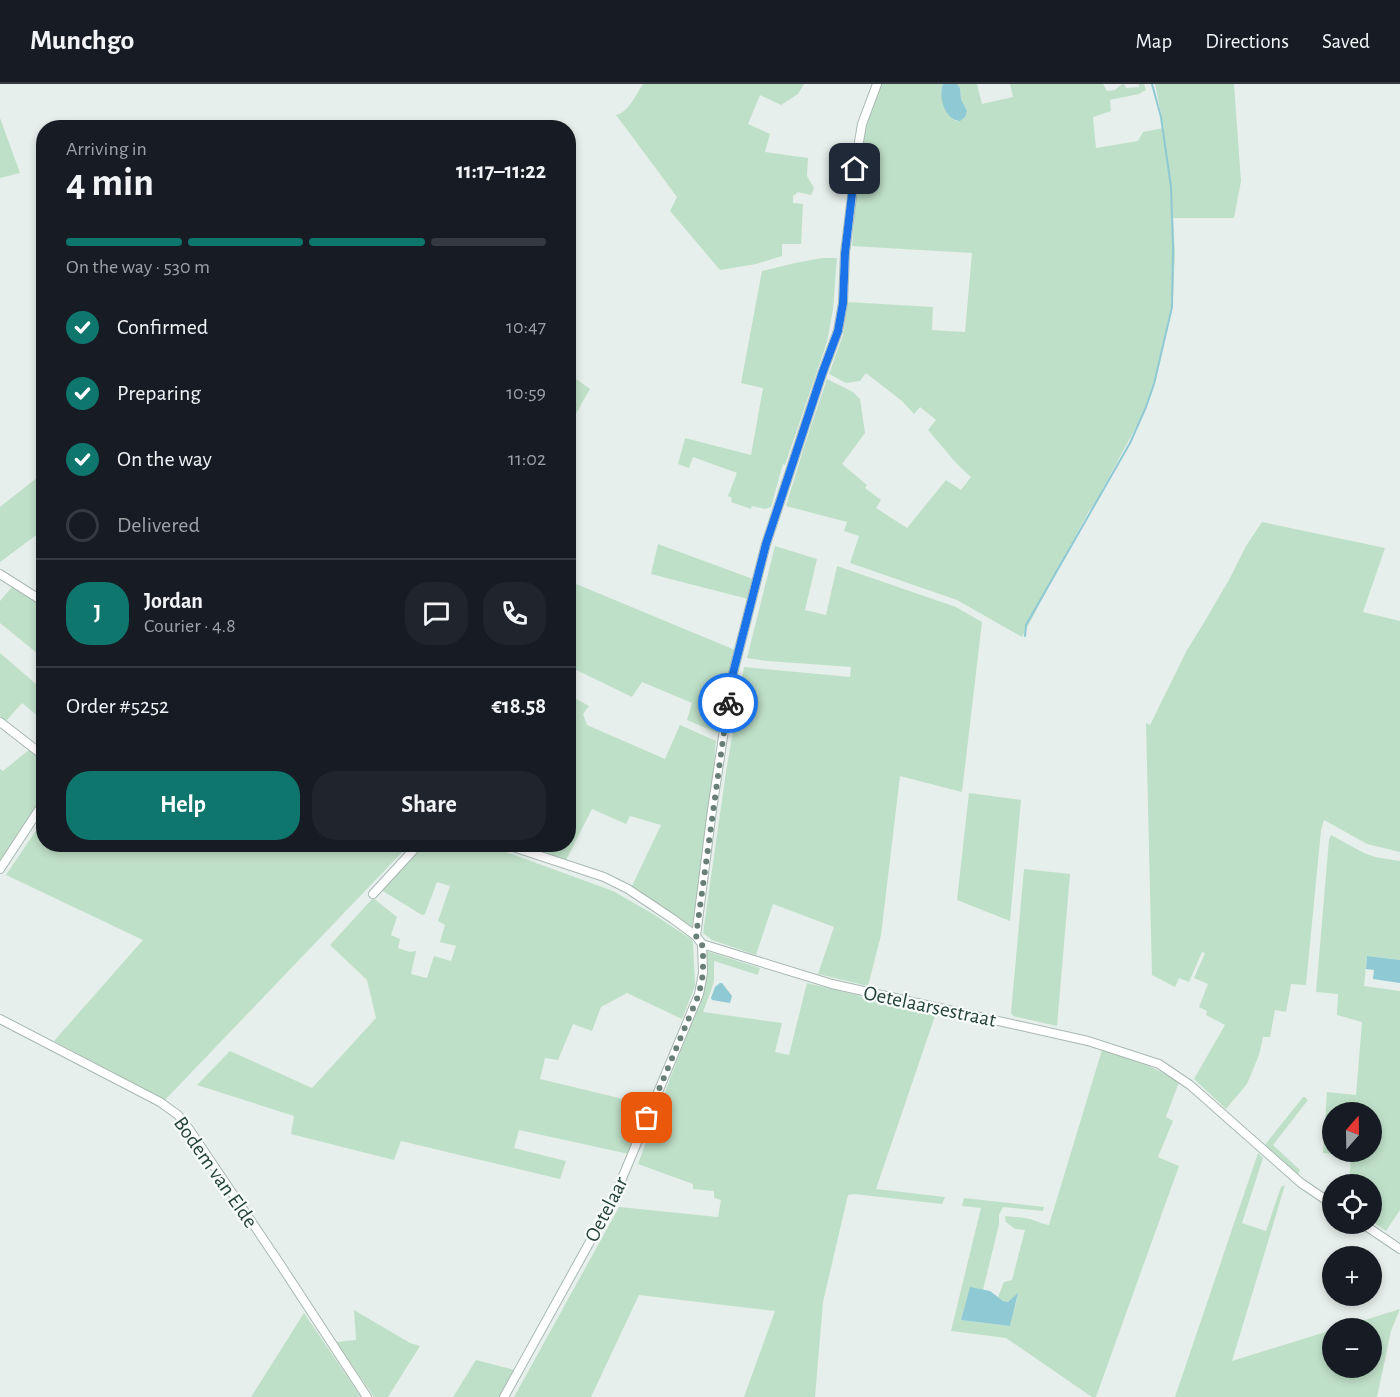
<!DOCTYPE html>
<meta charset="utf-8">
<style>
body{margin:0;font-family:"Alegreya Sans",sans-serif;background:#20242c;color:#f1f3f6;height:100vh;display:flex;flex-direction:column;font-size:22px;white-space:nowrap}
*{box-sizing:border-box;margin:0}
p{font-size:20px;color:#9ea1a6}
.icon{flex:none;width:33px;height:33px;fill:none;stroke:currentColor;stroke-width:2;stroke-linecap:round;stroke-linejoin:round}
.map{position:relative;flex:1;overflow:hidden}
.details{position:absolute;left:36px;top:36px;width:540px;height:732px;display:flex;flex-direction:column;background:#171b24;border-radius:24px;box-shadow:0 3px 9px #0003}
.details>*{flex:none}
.needle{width:39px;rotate:20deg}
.controls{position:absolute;left:1322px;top:1018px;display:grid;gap:12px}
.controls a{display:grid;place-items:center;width:60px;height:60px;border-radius:50%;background:#171b24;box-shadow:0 3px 9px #0003;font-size:30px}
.pin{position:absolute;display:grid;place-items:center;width:51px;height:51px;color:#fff;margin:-26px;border-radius:12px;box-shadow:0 3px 9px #0006}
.courier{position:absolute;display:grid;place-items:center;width:60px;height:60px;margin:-30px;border:4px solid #1a73e8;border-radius:50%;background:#fff;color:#222;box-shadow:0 2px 8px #0007}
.headline em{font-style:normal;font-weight:700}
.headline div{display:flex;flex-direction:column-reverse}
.headline{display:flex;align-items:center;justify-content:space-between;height:102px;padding:0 30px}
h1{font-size:39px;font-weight:700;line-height:45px}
.bar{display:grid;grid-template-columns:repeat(4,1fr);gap:9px 6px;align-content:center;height:72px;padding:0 30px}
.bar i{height:8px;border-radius:4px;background:#363941}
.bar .selected{background:#0f766e}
.bar p{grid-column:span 4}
.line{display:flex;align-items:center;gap:15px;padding:0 30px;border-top:2px solid #363941}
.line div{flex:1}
.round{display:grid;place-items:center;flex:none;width:63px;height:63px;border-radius:24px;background:#20242c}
ol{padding:0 30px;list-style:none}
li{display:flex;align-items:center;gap:18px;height:66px}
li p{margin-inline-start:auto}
li .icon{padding:6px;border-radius:50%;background:#0f766e;color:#fff;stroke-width:4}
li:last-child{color:#9ea1a6}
li i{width:33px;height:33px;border:3px solid #363941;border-radius:50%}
.cta{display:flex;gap:12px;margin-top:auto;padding:12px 30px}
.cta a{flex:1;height:69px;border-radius:24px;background:#0f766e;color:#fff;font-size:24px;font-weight:700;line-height:69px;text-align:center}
.cta a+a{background:#20242c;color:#f1f3f6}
header{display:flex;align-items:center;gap:36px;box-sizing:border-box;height:84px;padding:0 30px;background:#171b24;border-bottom:2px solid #363941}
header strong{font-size:28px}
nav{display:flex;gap:33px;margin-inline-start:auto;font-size:21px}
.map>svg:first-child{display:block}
.green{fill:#bfe0c8;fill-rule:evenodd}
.water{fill:#8ec9d4}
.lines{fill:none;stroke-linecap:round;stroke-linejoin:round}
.stream{stroke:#8ec9d4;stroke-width:2}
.street-casing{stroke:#a8b8b2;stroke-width:10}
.street{stroke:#fff;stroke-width:8}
.done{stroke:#687f78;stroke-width:6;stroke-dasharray:0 10.8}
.route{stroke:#1a73e8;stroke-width:8}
.labels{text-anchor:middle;stroke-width:4.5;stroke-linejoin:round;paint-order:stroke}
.street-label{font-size:21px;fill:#24423a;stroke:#f7fbf9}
</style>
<header>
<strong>Munchgo</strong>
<nav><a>Map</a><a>Directions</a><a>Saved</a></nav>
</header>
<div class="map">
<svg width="1400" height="1313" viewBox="0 0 1400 1313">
<rect width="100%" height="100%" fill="#e6efeb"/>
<g class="green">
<path d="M643 0H804L798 10 781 21 760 11 748 40 770 50 765 68 808 74 807 92 814 104 811 111 798 108 793 112V119L803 120 801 160H782V172L756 180 720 186 670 127 677 113 616 31C629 28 636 10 643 0Z"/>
<path d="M878 0H943C938 13 945 29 956 37 963 36 965 33 967 27L961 15 960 4 957 0H977L982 20 1013 13 1010 0H1103L1107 7 1115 6 1122 0 1125 1 1126 4 1139 3V0H1144L1146 6 1139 10 1110 16 1111 27 1093 33 1096 64 1138 57 1143 48 1164 44 1155 0H1234L1241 97 1234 134H1173L1175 170 1173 214 1156 292 1147 319 1137 341 1094 421 1089 427 1022 553 957 516 850 479 859 452 844 447 847 438 786 422 804 363 827 295 853 308 860 315 865 349 842 380 867 401 865 404 881 416 876 424 907 444 946 396 961 406 971 393 957 380 928 346 936 336 920 323 914 330 902 317 866 289 860 297 846 299 829 290 843 251 847 218 933 223V221L932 246 965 248 972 169 852 162 860 54Z"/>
<polygon points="0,34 20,89 0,94"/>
<polygon points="822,174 837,174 833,225 827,258 785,381 783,380 771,423 765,425 752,422 751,425 731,418 732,414 728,412 737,389 693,373 689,384 678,380 685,354 751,371 763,304 741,299 762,187 795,179"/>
<polygon points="569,290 590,305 569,342"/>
<polygon points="43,389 43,446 0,478 0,423"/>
<polygon points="1262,438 1385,464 1363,528 1400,537 1400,768 1367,760 1324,736 1321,746 1306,901 1291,900 1286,928 1275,926 1270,953 1263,953 1259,971 1247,1000 1226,1025 1194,995 1225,941 1206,931 1207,927 1199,923 1208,900 1194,894 1205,869 1202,868 1189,898 1179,894 1175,903 1152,891 1146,639 1150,641 1187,566 1202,542 1230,494 1246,462"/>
<polygon points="658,460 753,495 748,515 651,490"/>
<polygon points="775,462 817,475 805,526 826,531 837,482 956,523 982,538 962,708 900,692 881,851 868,902 818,890 834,843 773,820 756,871 712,856 703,849 726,688 744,583 850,593 851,583 768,577 747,574"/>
<polygon points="569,497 735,566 718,649 687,636 692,619 642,598 632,613 572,584 569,591"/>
<polygon points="12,503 43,523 43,574 0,539 0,517"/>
<polygon points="0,569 43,606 43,636 22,619 6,637 0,632"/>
<polygon points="569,611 589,622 583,630 587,641 665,675 680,641 716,657 715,665 713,705 692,843 689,843 631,804 661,741 630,732 626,740 592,725 565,778 515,761 568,760"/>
<polygon points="30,665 43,675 43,712 0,777 0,685 3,687"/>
<polygon points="969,709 1021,716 1010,837 957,816"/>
<polygon points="43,736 44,760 409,761 165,1016 54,957 143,856 6,791"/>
<path d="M1331 751 1364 769 1375 773 1400 777V876L1367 872 1364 902 1400 907V1126L1386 1147 1371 1137V1101H1349L1351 1072 1323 1069 1327 1008 1356 1011 1362 938 1337 931 1338 910 1316 908 1329 756ZM1332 1029H1371V1068H1332Z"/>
<polygon points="425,761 487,761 613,807 653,830 691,855 693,858 695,902 682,935 627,909 601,923 592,947 573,940 558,976 545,974 540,995 648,1021 629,1070 519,1046 514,1064 566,1077 560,1095 401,1057 394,1076 291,1050 294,1032 197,1001 230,967 312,1004 376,934 367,896 330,861 373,814 397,833 391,851 400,855 398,864 410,868 416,867 411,890 427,894 434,872 451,877 456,862 440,858 445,841 438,837 450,802 437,798 425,830 422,831 381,806"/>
<polygon points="1024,785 1070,790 1057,942 1013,932 1011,929"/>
<polygon points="706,867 760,884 758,891 714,877 714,897 712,904 703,928 782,939 775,968 789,971 807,899 873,915 936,929 876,1105 945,1113 942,1120 854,1110 848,1111 823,1218 815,1313 744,1313 775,1227 639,1211 591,1313 514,1313 619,1123 718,1133 721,1116 714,1114 714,1107 693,1105 693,1100 638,1080 705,902 704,874"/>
<path d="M1102 966C1131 974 1153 982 1179 998L1166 1033 1173 1037 1158 1073 1179 1082 1096 1313H1092L1006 1254 951 1247 981 1124 962 1122 964 1114 1044 1123 1043 1127 1003 1123 999 1131V1140L983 1206 970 1204 961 1236 1010 1242 1018 1210 1008 1218 1003 1217 998 1213 1004 1198 1012 1196 1025 1146 1015 1145 1006 1138 1005 1132C1013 1133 1022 1133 1030 1135 1037 1137 1042 1140 1049 1141Z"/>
<polygon points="1303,1013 1305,1013 1308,1016 1273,1061 1300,1086 1297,1093 1264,1062"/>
<polygon points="1258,1069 1263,1074 1242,1139 1266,1147 1281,1103 1285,1101 1232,1277 1332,1246 1332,1284 1371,1284 1371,1245 1336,1245 1400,1225 1391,1247 1377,1313 1175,1313"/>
<polygon points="354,1226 410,1259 420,1262 388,1313 374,1313 336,1258 356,1256"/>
<polygon points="304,1229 361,1313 251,1313"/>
<polygon points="476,1276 515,1286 501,1313 453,1313"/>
</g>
<g class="water">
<path d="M943 0H957L960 4 961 15 967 27 965 33 960 37C945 36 938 13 943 0Z"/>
<polygon points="1367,872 1400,876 1400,899 1373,895 1374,886 1366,885"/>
<polygon points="720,899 722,899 732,912 730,919 712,916 711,914 715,903"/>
<polygon points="970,1203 990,1207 1003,1217 1008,1218 1018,1209 1010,1242 961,1236"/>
</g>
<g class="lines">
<polyline class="stream" points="1025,552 1026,541 1130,359 1146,323 1154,300 1172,223 1173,163 1171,103 1161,33 1152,0"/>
<defs>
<g id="street">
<polyline points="0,490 44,518"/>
<polyline points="0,638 44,672"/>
<polyline points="504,760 604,793 628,805 673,835 696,852 702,860 832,900 1088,957 1159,980 1190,1001 1301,1099 1332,1120"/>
<polyline points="0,785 44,718"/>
<polyline points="373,810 419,760"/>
<polyline points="696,852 712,726 732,593 766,460 822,290 838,247 843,219 845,169 858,64 862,40 877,0"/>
<polyline points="0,935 160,1018 178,1031 189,1045 280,1180 367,1313"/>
<polyline points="1363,1140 1400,1165"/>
<polyline points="504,1313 613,1116 699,910 703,889 702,860"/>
</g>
</defs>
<use href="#street" class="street-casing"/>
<use href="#street" class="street"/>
</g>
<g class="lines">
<polyline class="done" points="647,1034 699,910 703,890 703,870 702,860 696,852 728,619"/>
<polyline class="route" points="728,619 732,593 766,460 822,290 838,247 843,219 845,169 855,85"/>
</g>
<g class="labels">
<g class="street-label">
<text transform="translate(930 922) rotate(12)" y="7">Oetelaarsestraat</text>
<text transform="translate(216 1088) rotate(55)" y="7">Bodem van Elde</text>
<text transform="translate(606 1125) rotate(-63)" y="7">Oetelaar</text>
</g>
</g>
</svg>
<div class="controls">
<a><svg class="needle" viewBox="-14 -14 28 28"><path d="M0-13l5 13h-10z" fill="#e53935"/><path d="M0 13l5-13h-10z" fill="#9ea1a6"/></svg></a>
<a><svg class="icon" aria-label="locate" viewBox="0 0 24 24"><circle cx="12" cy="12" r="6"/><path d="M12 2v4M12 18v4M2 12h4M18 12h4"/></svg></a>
<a>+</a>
<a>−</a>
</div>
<div class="pin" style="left:647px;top:1034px;background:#ea580c"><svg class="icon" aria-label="bag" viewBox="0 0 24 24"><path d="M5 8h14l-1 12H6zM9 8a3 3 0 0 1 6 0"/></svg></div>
<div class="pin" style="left:855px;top:85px;background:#1f2937"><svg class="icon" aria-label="home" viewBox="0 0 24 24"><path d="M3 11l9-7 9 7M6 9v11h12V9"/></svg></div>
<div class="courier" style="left:728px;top:619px"><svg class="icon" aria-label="bike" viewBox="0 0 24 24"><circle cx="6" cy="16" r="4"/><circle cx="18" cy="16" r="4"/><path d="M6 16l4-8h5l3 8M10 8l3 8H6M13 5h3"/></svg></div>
<section class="details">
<div class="headline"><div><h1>4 min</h1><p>Arriving in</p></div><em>11:17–11:22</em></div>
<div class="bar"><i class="selected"></i><i class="selected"></i><i class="selected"></i><i></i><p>On the way · 530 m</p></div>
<ol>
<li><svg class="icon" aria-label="check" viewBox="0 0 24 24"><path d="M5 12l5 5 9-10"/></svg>Confirmed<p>10:47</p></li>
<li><svg class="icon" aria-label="check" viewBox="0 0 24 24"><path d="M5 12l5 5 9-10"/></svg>Preparing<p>10:59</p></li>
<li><svg class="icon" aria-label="check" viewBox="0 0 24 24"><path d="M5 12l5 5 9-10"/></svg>On the way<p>11:02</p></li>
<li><i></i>Delivered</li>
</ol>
<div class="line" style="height:108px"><b class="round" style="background:#0f766e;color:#fff">J</b><div><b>Jordan</b><p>Courier · 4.8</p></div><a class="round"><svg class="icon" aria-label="chat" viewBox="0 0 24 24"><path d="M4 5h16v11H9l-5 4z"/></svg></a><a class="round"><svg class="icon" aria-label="phone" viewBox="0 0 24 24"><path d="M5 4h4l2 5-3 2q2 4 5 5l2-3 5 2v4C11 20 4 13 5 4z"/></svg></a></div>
<div class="line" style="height:78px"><div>Order #5252</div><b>€18.58</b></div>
<div class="cta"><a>Help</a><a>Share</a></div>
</section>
</div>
